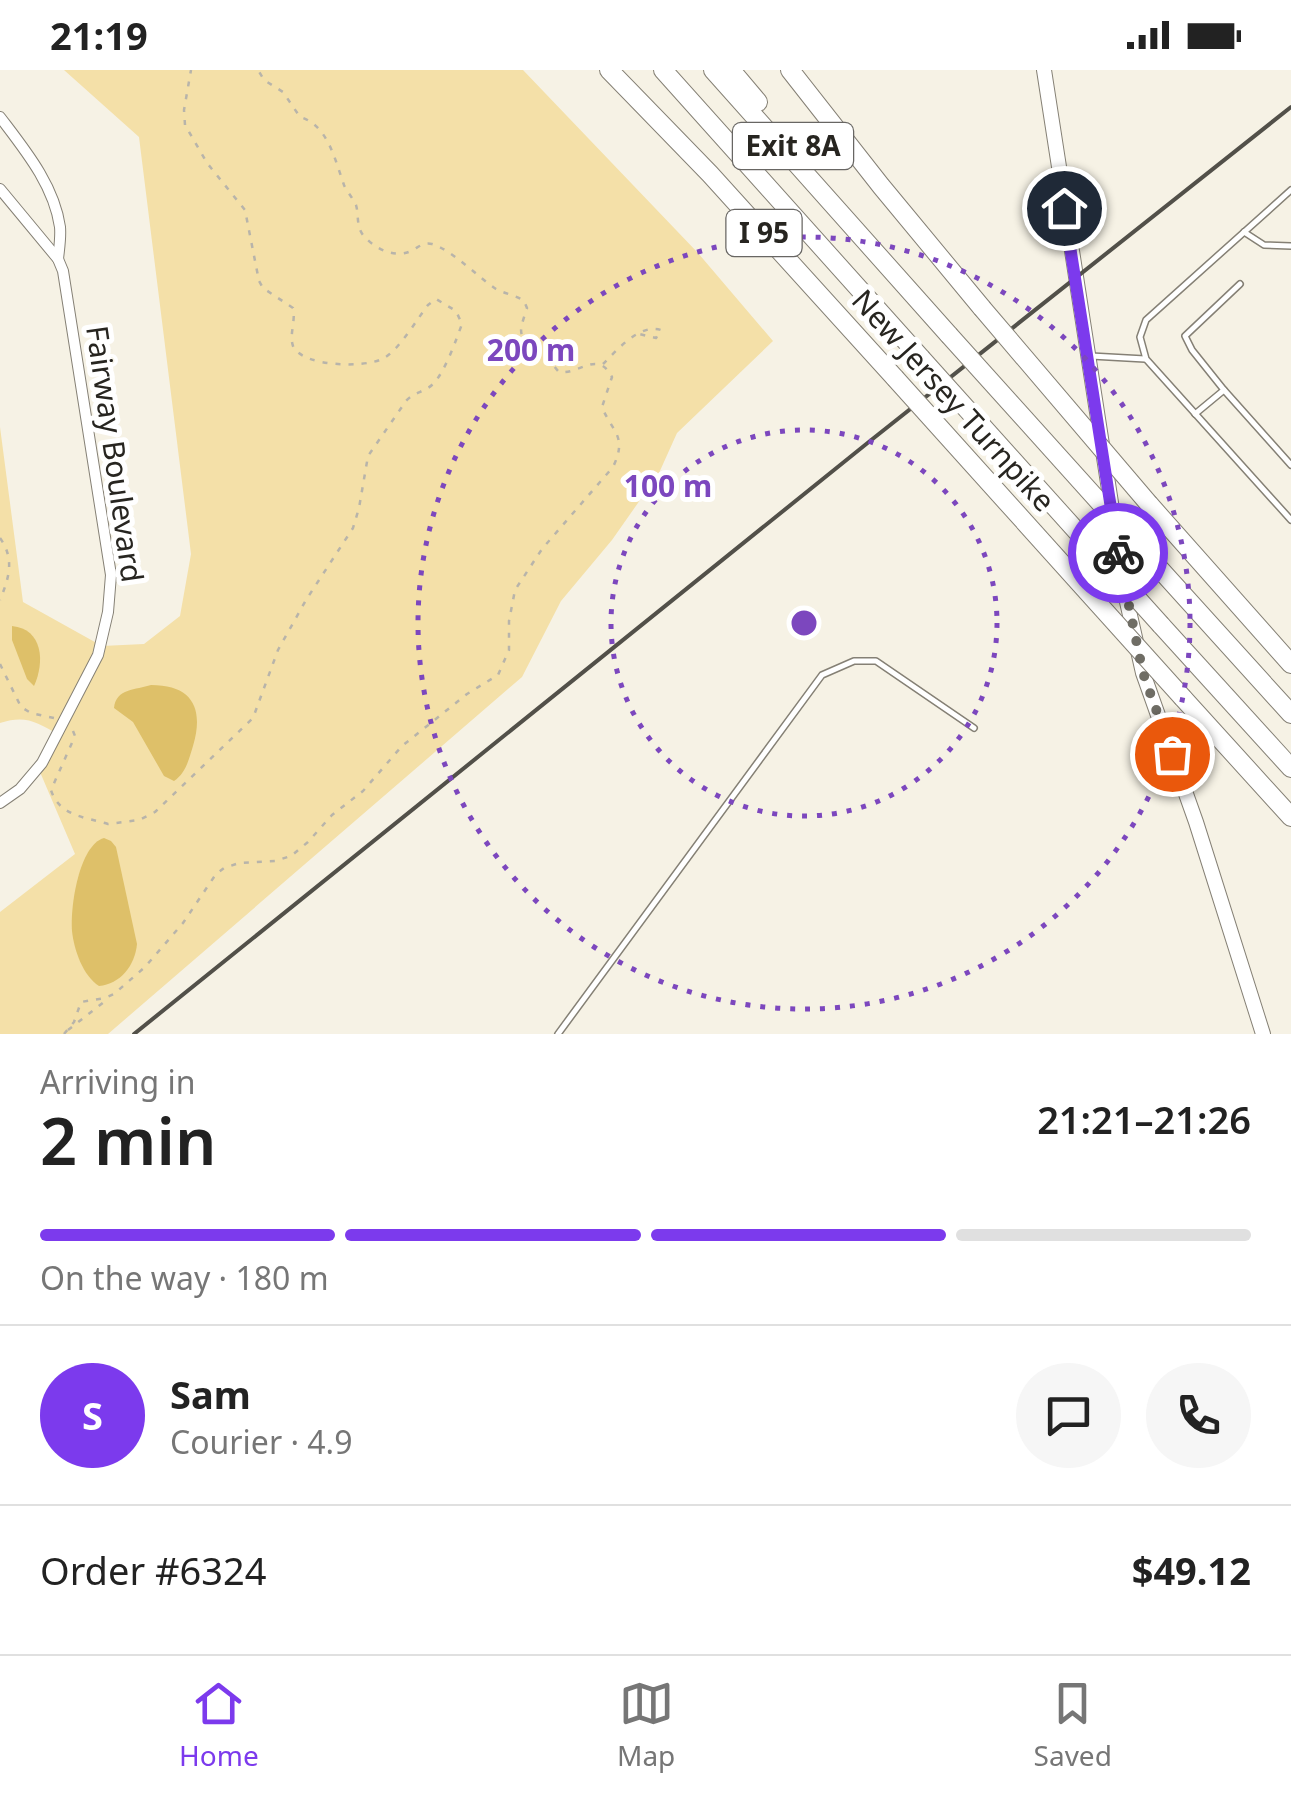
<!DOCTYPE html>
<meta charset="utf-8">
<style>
body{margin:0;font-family:"Noto Sans",sans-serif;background:#f6f6f6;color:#222;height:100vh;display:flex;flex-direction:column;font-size:38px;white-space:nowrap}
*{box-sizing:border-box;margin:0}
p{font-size:32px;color:#767676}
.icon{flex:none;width:55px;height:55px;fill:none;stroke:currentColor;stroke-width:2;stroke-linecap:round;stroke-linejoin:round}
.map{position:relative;height:964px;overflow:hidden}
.sheet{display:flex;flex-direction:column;background:#fff;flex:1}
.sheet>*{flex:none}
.pin{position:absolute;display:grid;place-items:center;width:85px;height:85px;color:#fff;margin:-42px;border:5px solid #fff;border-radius:50%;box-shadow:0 2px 10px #0007}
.courier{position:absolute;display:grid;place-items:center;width:100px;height:100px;margin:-50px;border:8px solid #7c3aed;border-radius:50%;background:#fff;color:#222;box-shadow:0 2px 12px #0007}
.summary em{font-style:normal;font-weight:600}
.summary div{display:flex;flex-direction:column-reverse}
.summary{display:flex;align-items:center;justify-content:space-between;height:170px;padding:0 40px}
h1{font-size:65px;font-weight:600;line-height:75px}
.bar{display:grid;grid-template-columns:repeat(4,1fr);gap:15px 10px;align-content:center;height:120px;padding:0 40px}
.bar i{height:12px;border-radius:8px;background:#e0e0e0}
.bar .on{background:#7c3aed}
.bar p{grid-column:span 4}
.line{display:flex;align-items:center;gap:25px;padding:0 40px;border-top:2px solid #e0e0e0}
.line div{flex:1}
.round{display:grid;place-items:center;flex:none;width:105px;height:105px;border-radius:52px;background:#f6f6f6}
.status{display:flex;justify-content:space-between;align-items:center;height:70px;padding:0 50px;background:#fff;direction:ltr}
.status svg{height:28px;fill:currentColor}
.tab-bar{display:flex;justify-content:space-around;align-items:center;height:140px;border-top:2px solid #e0e0e0;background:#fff;font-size:28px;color:#767676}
.tab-bar a{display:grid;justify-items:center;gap:5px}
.tab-bar .on{color:#7c3aed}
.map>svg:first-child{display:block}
.green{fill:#f4e0a8}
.water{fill:#dec069}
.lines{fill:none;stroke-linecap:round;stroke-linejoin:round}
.lane-casing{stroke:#858075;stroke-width:8}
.street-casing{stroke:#858075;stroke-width:12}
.secondary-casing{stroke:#858075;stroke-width:16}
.highway-casing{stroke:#858075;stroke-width:20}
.path{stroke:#b8b4aa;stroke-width:2.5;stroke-dasharray:5 8;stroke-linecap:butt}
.lane{stroke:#fff;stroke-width:5}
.street{stroke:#fff;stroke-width:10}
.secondary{stroke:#fff;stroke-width:14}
.highway{stroke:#fff;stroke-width:18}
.rail{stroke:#525049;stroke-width:4}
.highway-bridge-casing{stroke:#858075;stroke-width:20;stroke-linecap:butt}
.highway-bridge{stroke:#fff;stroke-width:18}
.done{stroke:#6f6d65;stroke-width:10;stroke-dasharray:0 18}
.route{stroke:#7c3aed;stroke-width:12}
.ring{fill:none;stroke:#7c47be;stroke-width:5;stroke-dasharray:5 10}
.labels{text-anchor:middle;stroke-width:10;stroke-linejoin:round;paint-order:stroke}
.shield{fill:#fff;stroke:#686663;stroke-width:2.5}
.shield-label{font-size:28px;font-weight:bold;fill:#272520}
.street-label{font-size:30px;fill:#272520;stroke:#fff}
.centre{fill:#7c47be;stroke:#fff;stroke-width:5}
.ring-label{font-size:30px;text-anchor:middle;font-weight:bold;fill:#7c47be;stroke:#fff;stroke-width:10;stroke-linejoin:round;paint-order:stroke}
</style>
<div class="status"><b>21:19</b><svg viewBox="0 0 49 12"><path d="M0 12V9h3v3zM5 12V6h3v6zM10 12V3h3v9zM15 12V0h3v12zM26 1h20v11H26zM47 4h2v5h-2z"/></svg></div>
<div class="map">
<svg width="1291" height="964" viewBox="0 0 1291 964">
<rect width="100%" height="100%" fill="#f6f2e5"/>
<path class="green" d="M64 0H523L698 183 773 271 677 363 659 403 612 470 561 531 522 607 108 964H0V842L75 784 40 702 59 665C36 652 26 645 0 653V357L23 532 102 576 144 574 180 546 191 484 139 67Z"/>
<g class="water">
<path d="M12 556C43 559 45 592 34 616L27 609 12 570Z"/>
<path d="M151 615C193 615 204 639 193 676 189 689 186 703 174 711L164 706 133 652 114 638C116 618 136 620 151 615Z"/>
<path d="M104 768 111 771 116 777 137 874C135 896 120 914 99 916 83 906 74 880 72 861 70 837 79 775 104 768Z"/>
</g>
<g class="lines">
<defs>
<g id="lane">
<polyline points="1291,120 1146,250 1140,267 1146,289 1291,450"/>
<polyline points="1244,162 1264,175 1291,176"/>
<polyline points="1091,286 1145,289"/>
<polyline points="1224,320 1291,395"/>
<polyline points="1195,344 1224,320 1192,280 1185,266 1240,214"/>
<polyline points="558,964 822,605 854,591 876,591 974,658"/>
</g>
<g id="street">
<path d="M0 47C25 80 54 115 60 157 61 168 59 179 58 189"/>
<polyline points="0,119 58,189 63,201 111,505 108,542 98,585 42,693 20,719 0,733"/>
</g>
<polyline id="secondary" points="1044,0 1125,523 1143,603 1196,752 1263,964"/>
<g id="highway">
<polyline points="609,0 710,104 895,308"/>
<polyline points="663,0 921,288"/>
<polyline points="713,0 949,265"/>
<polyline points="731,0 758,32"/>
<polyline points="790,0 881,116 982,238"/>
<polyline points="1149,434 1291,594"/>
<polyline points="1148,486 1291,644"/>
<polyline points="1161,555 1291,698"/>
<polyline points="1183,628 1291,747"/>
</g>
</defs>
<use href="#lane" class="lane-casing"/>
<use href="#street" class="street-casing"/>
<use href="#secondary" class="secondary-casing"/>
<use href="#highway" class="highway-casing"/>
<g class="path">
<path d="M603 294C617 280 640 253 661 260L656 268 639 264"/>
<path d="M0 468C15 489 9 508 0 530"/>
<polyline points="0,594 21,637 31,643 54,648"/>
<path d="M73 661 75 666 51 720C59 746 85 747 108 754L139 750 155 742 253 648 278 580 306 530 353 458 359 438 368 386 406 331C414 322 425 322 433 314 445 302 456 270 462 254L456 241 436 229 428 235C417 249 398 282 382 289 364 298 302 297 293 276 289 265 296 250 293 238L263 218 259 211 245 140 207 93 185 55 184 40 191 0"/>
<polyline points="68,960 109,928"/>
<path d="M64 964 74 952 81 932 105 928 114 924 145 897 183 853 216 804 224 798 239 793 275 791 291 786 308 772 332 745 363 721 402 676 467 624 498 605 509 580V551L515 520 542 479 613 397C628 366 612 362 602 337L612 307C597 279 580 305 559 302 553 296 549 287 542 282 520 263 516 271 527 238L524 231C516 225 505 224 496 219 478 207 452 180 432 174 423 172 419 177 411 181 394 189 374 178 363 165 356 156 359 145 356 135 353 128 347 122 344 115 335 90 328 55 300 47L283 22 264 10 258 0"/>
</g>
<use href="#lane" class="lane"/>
<use href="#street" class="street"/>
<use href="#secondary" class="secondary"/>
<use href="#highway" class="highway"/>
<polyline class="rail" points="134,964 870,371 1291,37"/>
<defs>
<g id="highway-bridge">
<polyline points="982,238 1149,434"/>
<polyline points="949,265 1148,486"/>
<polyline points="921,288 1161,555"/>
<polyline points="895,308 1183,628"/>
</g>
</defs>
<use href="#highway-bridge" class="highway-bridge-casing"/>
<use href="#highway-bridge" class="highway-bridge"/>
</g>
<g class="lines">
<polyline class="done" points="1118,483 1143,603 1172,684"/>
<polyline class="route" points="1064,138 1118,483"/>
</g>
<g class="ring">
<circle cx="804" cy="553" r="193"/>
<circle cx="804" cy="553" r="386"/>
</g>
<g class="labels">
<g class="shield">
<rect x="733" y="53" width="120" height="46" rx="8"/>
<rect x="726.5" y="140" width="75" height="46" rx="8"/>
</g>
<g class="shield-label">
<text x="793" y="86">Exit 8A</text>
<text x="764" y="173">I 95</text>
</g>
<g class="street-label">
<text transform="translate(953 331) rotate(48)" y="10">New Jersey Turnpike</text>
<text transform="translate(114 384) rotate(82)" y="10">Fairway Boulevard</text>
</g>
</g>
<circle cx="804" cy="553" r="15" class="centre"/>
<g class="ring-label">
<text x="531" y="291">200 m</text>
<text x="668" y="427">100 m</text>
</g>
</svg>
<div class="pin" style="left:1172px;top:684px;background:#ea580c"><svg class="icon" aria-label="bag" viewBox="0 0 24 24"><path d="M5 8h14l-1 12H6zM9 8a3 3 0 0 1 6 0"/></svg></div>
<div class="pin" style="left:1064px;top:138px;background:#1f2937"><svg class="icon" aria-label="home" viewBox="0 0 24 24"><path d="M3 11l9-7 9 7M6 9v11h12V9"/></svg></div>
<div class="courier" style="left:1118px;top:483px"><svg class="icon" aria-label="bike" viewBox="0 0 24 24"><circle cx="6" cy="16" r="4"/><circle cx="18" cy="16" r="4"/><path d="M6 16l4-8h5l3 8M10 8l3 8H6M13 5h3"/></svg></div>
</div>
<section class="sheet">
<div class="summary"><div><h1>2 min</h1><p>Arriving in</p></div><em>21:21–21:26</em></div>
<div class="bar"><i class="on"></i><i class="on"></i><i class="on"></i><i></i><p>On the way · 180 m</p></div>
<div class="line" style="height:180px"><b class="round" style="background:#7c3aed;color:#fff">S</b><div><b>Sam</b><p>Courier · 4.9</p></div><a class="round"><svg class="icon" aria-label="chat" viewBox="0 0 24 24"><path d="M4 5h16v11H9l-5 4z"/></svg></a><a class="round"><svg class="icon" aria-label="phone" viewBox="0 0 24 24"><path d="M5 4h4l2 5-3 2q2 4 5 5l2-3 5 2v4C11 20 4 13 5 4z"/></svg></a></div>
<div class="line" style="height:130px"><div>Order #6324</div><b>$49.12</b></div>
</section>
<nav class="tab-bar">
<a class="on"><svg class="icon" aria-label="home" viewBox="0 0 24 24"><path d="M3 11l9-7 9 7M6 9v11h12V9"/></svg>Home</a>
<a><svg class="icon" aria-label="map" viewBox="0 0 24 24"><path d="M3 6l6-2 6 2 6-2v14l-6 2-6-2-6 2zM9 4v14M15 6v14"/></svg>Map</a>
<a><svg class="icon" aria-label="saved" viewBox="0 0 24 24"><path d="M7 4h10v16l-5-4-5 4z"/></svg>Saved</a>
</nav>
